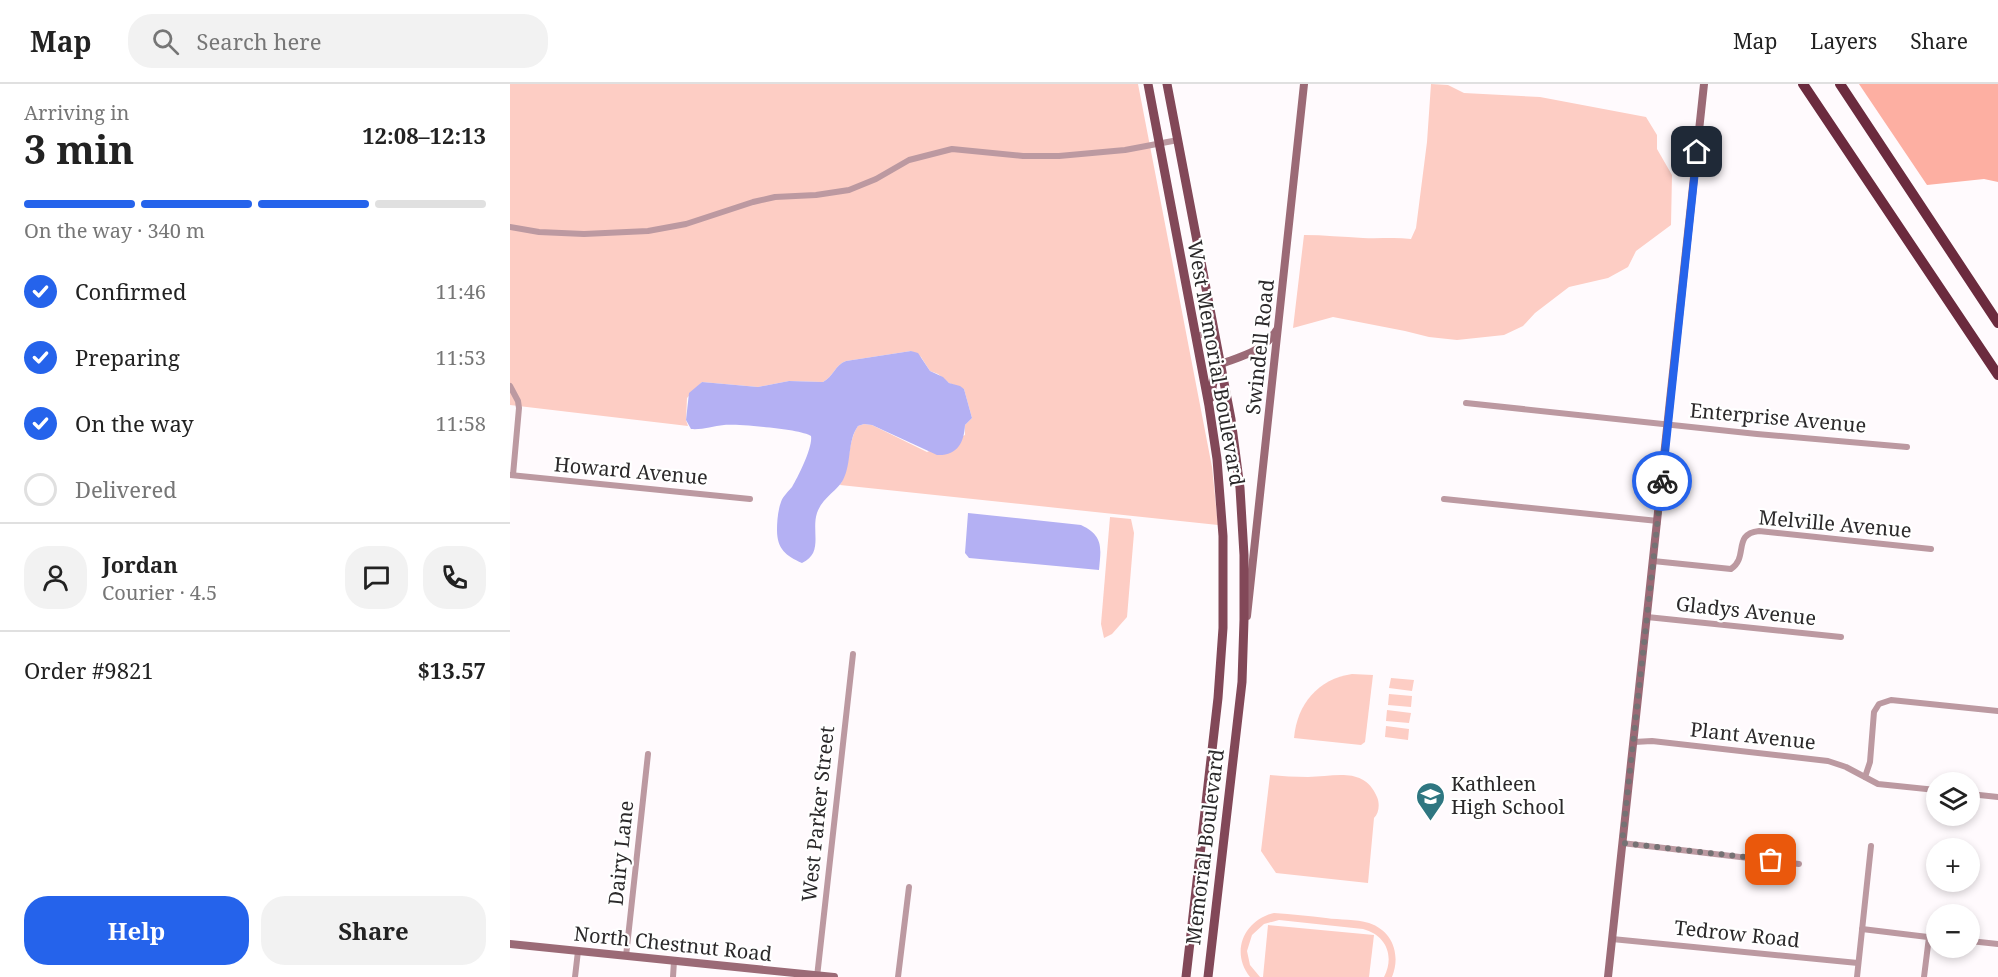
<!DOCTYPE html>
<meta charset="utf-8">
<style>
body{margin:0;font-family:"Noto Serif",serif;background:#f2f2f2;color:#222;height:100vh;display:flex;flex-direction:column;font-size:22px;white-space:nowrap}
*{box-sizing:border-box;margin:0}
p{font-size:20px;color:#767676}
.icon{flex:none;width:33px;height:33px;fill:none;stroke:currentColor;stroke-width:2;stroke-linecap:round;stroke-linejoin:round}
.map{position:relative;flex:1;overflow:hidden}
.panel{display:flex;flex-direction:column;background:#fff;width:510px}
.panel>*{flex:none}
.tools{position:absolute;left:1416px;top:688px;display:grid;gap:12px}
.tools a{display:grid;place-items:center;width:54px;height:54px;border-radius:50%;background:#fff;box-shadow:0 3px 9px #0003;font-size:30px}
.pin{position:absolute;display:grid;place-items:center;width:51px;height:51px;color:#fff;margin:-26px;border-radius:12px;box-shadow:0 3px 9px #0006}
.courier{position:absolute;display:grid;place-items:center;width:60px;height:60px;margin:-30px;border:4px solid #2563eb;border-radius:50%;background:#fff;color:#222;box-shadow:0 2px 8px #0007}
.overview em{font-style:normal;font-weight:700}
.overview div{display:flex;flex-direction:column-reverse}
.overview{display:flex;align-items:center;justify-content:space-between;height:102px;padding:0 24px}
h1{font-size:39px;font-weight:700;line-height:45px}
.bar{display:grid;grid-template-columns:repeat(4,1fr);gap:9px 6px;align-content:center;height:72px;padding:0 24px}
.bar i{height:8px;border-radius:4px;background:#e0e0e0}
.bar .active{background:#2563eb}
.bar p{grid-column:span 4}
.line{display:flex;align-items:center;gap:15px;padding:0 24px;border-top:2px solid #e0e0e0}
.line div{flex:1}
.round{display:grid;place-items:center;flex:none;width:63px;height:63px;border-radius:24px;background:#f2f2f2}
ol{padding:0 24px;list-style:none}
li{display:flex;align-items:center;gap:18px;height:66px}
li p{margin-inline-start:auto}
li .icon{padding:6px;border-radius:50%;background:#2563eb;color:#fff;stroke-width:4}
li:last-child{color:#767676}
li i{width:33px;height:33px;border:3px solid #e0e0e0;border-radius:50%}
.action{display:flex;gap:12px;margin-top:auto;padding:12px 24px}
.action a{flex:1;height:69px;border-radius:24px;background:#2563eb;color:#fff;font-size:24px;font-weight:700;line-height:69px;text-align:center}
.action a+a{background:#f2f2f2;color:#222}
header{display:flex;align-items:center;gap:36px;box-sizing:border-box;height:84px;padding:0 30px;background:#fff;border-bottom:2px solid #e0e0e0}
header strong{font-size:28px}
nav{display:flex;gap:33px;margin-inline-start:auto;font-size:21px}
.search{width:420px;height:54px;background:#f2f2f2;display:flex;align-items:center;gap:15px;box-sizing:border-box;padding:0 21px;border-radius:24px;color:#767676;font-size:22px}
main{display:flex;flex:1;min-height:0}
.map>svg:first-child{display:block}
.green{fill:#fdcdc4}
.forest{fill:#fdafa2}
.water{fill:#b4b0f3}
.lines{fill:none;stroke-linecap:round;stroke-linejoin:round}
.street{stroke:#bc99a1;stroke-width:6}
.secondary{stroke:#9b6a76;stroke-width:8}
.primary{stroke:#824858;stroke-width:9}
.highway{stroke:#6b2b3e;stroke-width:10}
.done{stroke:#757274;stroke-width:6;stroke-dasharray:0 10.8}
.route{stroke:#2563eb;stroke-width:8}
.labels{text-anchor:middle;stroke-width:4.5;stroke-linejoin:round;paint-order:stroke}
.street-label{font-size:20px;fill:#2b292a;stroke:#fff}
.poi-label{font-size:20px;fill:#2b292a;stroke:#fff;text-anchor:start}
</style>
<header>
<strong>Map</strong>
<div class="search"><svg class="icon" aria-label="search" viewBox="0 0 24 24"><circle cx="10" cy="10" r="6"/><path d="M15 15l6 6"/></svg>Search here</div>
<nav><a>Map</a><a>Layers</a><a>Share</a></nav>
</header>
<main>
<section class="panel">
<div class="overview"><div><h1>3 min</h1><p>Arriving in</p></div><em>12:08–12:13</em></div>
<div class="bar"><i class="active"></i><i class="active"></i><i class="active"></i><i></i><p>On the way · 340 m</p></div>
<ol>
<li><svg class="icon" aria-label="check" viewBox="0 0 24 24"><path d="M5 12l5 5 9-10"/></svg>Confirmed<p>11:46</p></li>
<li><svg class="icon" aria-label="check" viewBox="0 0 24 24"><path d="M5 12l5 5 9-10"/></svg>Preparing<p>11:53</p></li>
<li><svg class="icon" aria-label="check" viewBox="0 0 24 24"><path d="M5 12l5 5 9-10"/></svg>On the way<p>11:58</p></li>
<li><i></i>Delivered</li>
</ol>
<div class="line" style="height:108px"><a class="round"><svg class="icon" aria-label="person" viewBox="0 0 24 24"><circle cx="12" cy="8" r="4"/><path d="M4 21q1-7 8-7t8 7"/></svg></a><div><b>Jordan</b><p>Courier · 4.5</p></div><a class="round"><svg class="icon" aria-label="chat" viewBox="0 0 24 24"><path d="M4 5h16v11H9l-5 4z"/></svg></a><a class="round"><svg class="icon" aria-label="phone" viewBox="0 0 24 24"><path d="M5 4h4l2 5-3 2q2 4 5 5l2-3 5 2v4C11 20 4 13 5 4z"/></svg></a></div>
<div class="line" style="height:78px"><div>Order #9821</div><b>$13.57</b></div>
<div class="action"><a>Help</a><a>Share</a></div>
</section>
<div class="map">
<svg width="1488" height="893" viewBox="0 0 1488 893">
<rect width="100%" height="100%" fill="#fffafd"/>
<g class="green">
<path d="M0 0H628L702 383 708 441 330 401C341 382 337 358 348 342L354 340 362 341 417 368 455 351V341L462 334 454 305 439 299 428 290 420 287 411 273 401 267 336 277C325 281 323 293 313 298L279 297 248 303 192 298 177 314 176 336 178 342 0 321Z"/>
<path d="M921 0 938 1 954 9 1030 13 1136 33 1147 51V65L1162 91 1161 141 1126 167 1118 183 1098 194 1059 203 1025 229 1013 242 994 251 947 256 919 253 895 247 823 233 783 244 794 151C814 151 833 153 853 154 869 155 885 153 901 155L906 144 917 58Z"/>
<polygon points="600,433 621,435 624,449 617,533 602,550 594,554 591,540"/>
<path d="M842 590 863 591 855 658 851 661 784 654C787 620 808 595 842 590Z"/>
<polygon points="881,594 904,596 902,607 879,604"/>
<polygon points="879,610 902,612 901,623 878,621"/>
<polygon points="877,626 901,629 899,639 876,637"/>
<polygon points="876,642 899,645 898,656 875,653"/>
<path d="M760 691C772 692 785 693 798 693 824 693 854 682 867 713 870 720 869 729 864 734L858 799 766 789 751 767Z"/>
<path d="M764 829C782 830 799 832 816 834 830 836 846 835 859 839 883 847 891 871 882 893H874C885 872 876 851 853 845L769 836 754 840 742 851 737 867 740 881 750 893H740C720 868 734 836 764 829Z"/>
<polygon points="758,841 864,851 859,893 753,893"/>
</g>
<polygon class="forest" points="1349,0 1488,0 1488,98 1474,95 1417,101"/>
<g class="water">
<path d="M401 267 408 269 420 287 433 293 439 299 450 302 454 305 462 334 455 341C454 359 447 372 427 371L362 341 354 340 348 342C337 357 342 379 333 396 328 406 312 414 307 429 301 447 314 469 292 479 276 472 267 465 267 446 267 437 268 426 271 418 273 412 278 408 282 403 288 393 303 363 301 352 291 345 228 340 214 341 203 342 192 346 181 345L176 336 179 309 192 298 248 303 279 297 313 298C323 293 325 281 336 277Z"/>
<path d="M458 429 571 441C594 452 591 464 589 486L459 474 455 469Z"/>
</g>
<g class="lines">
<g class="street">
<polyline points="0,143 29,148 74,150 138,147 176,140 243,118 265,113 306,111 339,106 366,95 399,76 442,65 513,72 549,72 615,66 668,56"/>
<polyline points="686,252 705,248"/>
<polyline points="0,302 8,317 9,324 3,391"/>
<polyline points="956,319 1247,350 1397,363"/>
<polyline points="0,391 240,415"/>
<polyline points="934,415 1148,437"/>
<path d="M1143 477 1221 485C1239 473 1222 450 1249 447L1421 465"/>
<polyline points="1137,533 1331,553"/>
<polyline points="1124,658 1142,657 1318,677 1336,683 1368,700 1426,706"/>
<polyline points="1355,693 1360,678 1364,628 1369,620 1381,616 1488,627"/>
<polyline points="1460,710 1488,713"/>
<polyline points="1112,759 1289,780"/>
<polyline points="1352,845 1426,854"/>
<polyline points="1102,855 1348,879"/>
<polyline points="1460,857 1488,860"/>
<polyline points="116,872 138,670"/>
<polyline points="65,893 68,867"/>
<polyline points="163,893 164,877"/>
<polyline points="307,893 343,570"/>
<polyline points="388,893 399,803"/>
<polyline points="1347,893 1361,762"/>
<polyline points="1414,893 1419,853"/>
</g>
<g class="secondary">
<path d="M711 280C732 272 754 267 766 247"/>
<polyline points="737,532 794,0"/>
<polyline points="0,860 324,893"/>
<polyline points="1098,893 1194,0"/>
</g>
<g class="primary">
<polyline points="638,0 699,322 707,375 713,452 713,544 708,614 676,893"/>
<polyline points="657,0 721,335 730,404 734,471 734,536 732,598 698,893"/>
<polyline points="700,314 705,288 711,280"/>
</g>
<g class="highway">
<polyline points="1293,0 1488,291"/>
<polyline points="1330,0 1488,239"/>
</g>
</g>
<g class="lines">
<polyline class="done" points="1152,397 1112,759 1261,776"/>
<polyline class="route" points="1152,397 1187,68"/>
</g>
<defs>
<symbol id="school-pin" viewBox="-11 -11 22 30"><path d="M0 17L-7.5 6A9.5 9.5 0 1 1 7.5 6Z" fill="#2f7681" stroke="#fff"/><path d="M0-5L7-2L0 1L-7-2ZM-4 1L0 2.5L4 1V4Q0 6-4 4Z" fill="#fff"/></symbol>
</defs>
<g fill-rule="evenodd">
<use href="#school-pin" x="904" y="696" width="33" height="45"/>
</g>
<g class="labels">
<g class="street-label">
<text transform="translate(750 263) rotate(-84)" y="7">Swindell Road</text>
<text transform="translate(706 279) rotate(80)" y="7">West Memorial Boulevard</text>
<text transform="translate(1268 334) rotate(5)" y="7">Enterprise Avenue</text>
<text transform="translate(121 387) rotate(5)" y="7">Howard Avenue</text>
<text transform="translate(1325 440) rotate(5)" y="7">Melville Avenue</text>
<text transform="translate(1236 527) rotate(6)" y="7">Gladys Avenue</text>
<text transform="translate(1243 652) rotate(6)" y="7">Plant Avenue</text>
<text transform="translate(308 730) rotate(-84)" y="7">West Parker Street</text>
<text transform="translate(695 763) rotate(-83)" y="7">Memorial Boulevard</text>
<text transform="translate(111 769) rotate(-84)" y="7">Dairy Lane</text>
<text transform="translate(1227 850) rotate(6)" y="7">Tedrow Road</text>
<text transform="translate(163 860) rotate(6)" y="7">North Chestnut Road</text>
</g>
<g class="poi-label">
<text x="941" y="707">Kathleen<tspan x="941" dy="23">High School</tspan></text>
</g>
</g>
</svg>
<div class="tools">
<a><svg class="icon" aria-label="layers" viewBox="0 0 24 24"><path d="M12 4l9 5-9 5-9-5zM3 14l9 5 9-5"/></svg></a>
<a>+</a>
<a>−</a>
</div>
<div class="pin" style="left:1261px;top:776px;background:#ea580c"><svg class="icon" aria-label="bag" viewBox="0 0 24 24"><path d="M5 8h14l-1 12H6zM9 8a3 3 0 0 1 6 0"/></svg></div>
<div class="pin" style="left:1187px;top:68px;background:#1f2937"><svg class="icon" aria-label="home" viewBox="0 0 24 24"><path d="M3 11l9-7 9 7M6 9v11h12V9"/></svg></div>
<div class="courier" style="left:1152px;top:397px"><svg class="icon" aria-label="bike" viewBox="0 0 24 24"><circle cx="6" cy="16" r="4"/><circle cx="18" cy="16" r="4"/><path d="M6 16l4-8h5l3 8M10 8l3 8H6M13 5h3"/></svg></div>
</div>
</main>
